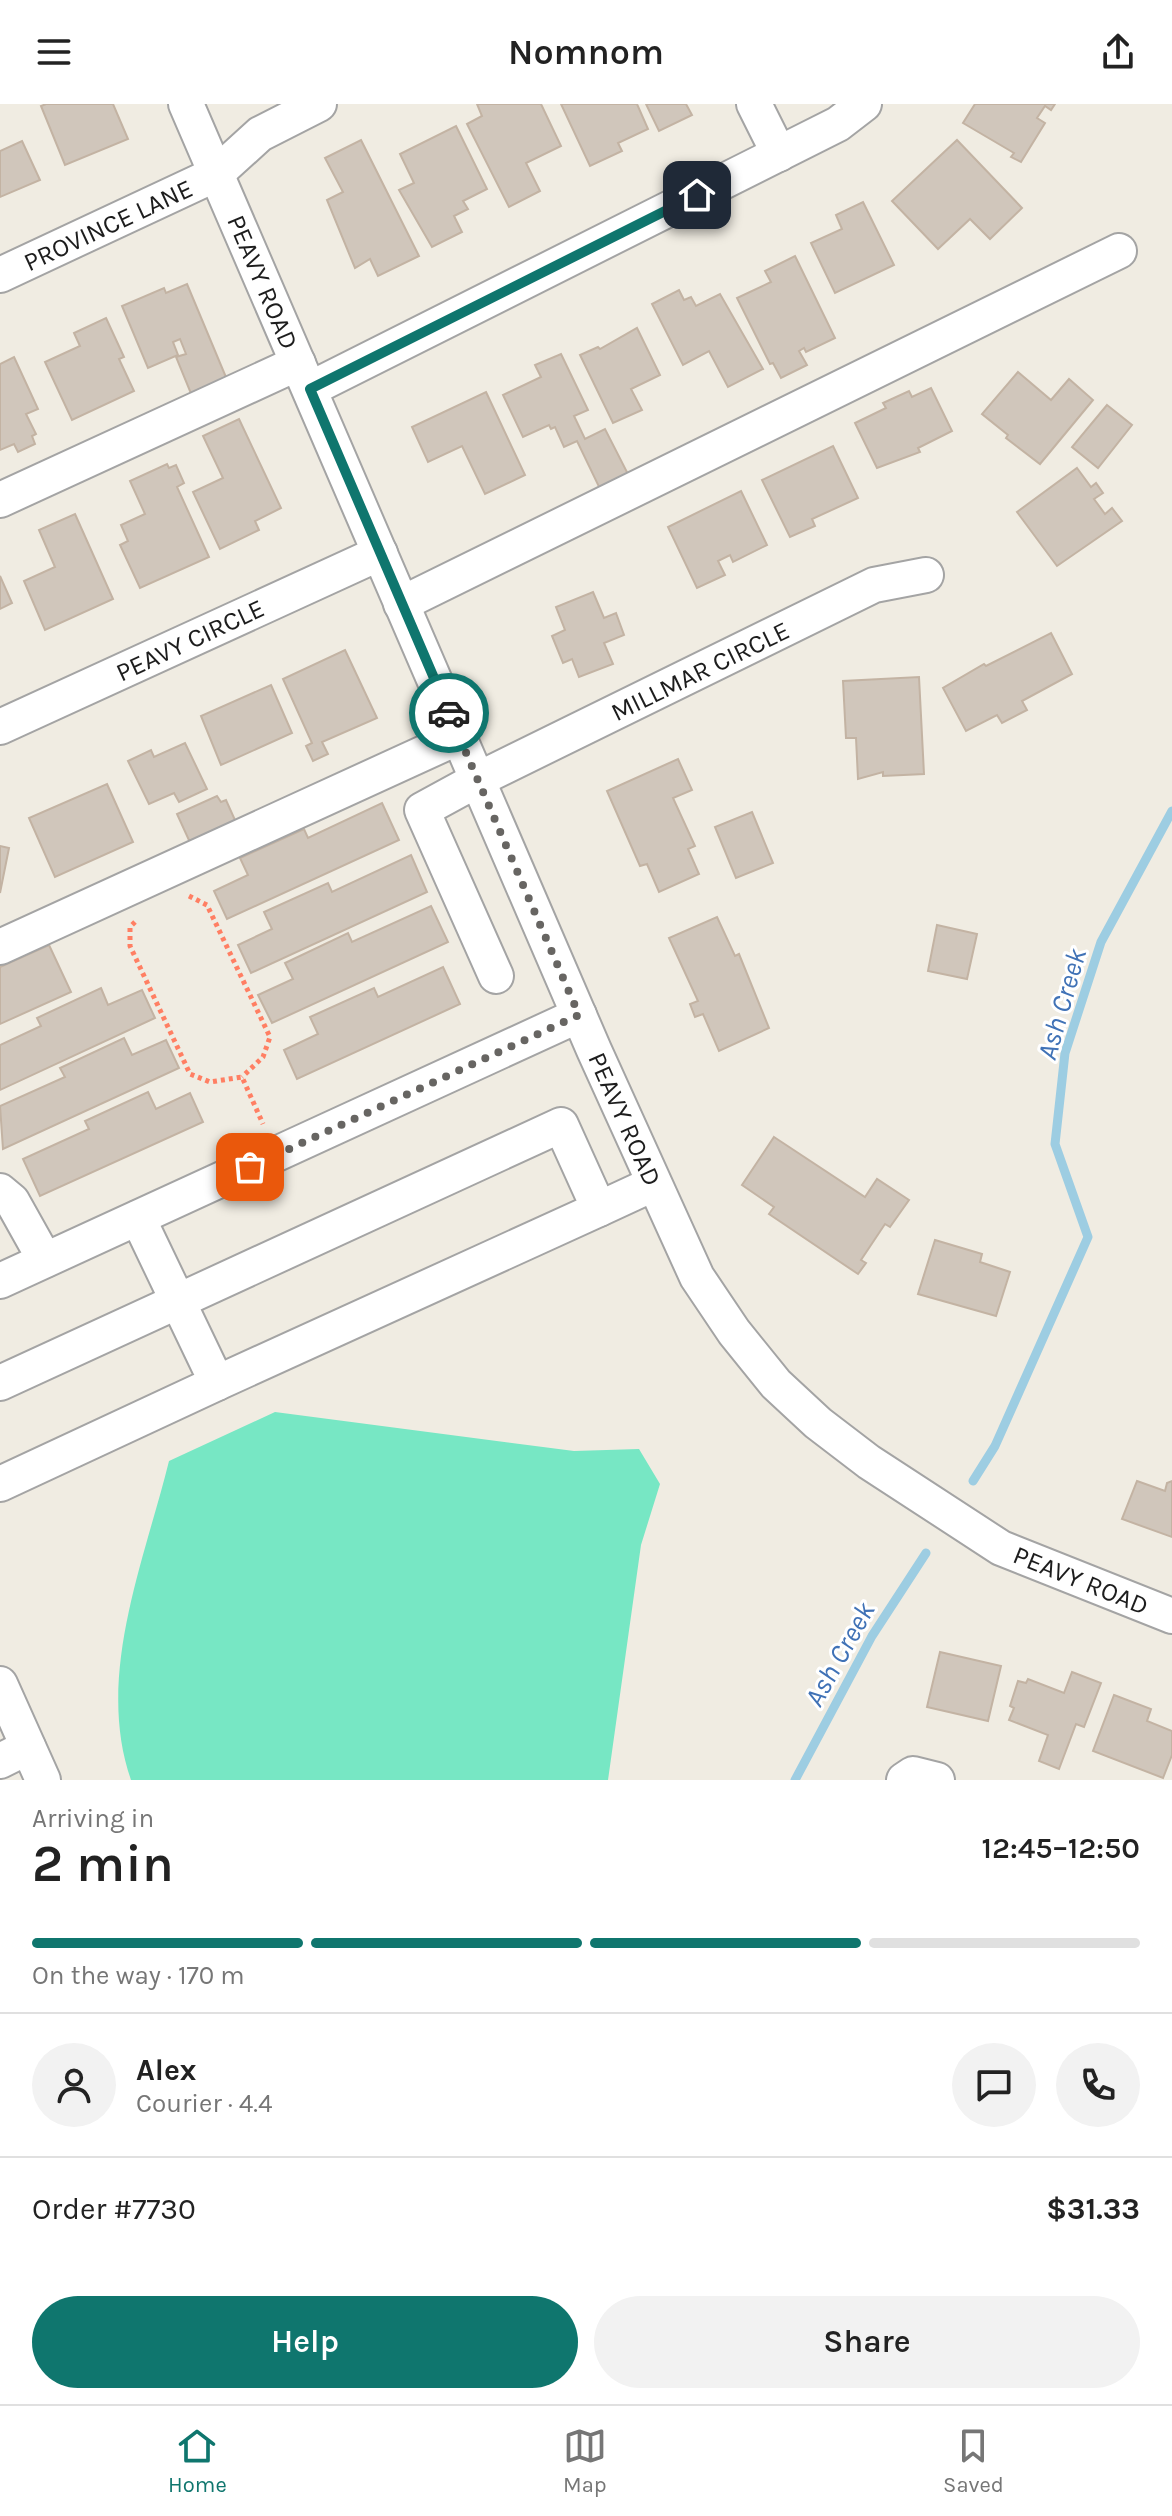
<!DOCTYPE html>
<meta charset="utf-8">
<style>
body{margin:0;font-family:Karla,sans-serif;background:#f2f2f2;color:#222;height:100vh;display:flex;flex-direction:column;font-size:30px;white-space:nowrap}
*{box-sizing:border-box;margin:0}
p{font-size:26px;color:#767676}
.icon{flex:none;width:44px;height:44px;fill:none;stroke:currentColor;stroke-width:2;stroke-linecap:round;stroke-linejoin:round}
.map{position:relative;height:1676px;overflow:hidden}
.details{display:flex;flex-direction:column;background:#fff;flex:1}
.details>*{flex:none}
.pin{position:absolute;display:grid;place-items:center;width:68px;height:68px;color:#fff;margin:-34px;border-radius:16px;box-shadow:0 4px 12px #0006}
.courier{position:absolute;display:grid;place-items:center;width:80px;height:80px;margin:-40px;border:6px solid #0f766e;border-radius:50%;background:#fff;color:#222;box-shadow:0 2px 10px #0007}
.headline em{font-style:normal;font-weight:600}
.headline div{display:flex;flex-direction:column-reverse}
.headline{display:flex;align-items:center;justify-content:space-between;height:136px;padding:0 32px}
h1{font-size:52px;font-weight:600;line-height:60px}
.bar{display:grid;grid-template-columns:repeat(4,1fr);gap:12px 8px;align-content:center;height:96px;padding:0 32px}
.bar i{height:10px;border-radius:6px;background:#e0e0e0}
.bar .active{background:#0f766e}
.bar p{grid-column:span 4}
.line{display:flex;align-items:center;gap:20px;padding:0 32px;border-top:2px solid #e0e0e0}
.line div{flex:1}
.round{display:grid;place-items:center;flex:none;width:84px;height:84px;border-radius:42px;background:#f2f2f2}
.primary-button{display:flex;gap:16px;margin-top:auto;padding:16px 32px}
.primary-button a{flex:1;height:92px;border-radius:48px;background:#0f766e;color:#fff;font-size:32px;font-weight:600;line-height:92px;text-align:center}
.primary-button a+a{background:#f2f2f2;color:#222}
header{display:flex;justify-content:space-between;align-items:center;height:104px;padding:0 32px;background:#fff;font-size:36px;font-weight:600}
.tabs{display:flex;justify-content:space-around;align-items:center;height:112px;border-top:2px solid #e0e0e0;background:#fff;font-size:22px;color:#767676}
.tabs a{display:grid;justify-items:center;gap:4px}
.tabs .active{color:#0f766e}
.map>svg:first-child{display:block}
.pitch{fill:#77e7c4}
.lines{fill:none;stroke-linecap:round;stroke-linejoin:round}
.stream{stroke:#9dcde2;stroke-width:9}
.building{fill:#d0c6bb;stroke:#c3b3a3;stroke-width:2}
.minor-casing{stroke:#a4a4a4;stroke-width:38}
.path{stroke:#ff7f63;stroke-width:5;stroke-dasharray:4 4;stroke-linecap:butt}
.minor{stroke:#fff;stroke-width:34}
.done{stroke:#676562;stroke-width:8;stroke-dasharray:0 14.4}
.route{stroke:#0f766e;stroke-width:10}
.labels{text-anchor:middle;stroke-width:6;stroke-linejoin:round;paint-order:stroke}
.street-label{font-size:26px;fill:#1d1d1d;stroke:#fff}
.water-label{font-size:28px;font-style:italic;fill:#4072b6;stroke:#fff}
</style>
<header><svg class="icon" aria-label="menu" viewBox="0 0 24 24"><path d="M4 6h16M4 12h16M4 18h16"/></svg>Nomnom<svg class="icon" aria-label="share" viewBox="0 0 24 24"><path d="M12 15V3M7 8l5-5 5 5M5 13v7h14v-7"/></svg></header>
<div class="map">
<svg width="1172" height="1676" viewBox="0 0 1172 1676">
<rect width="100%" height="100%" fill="#f0ece2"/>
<path class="pitch" d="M275 1308 574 1347 639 1345 660 1380 641 1441 608 1676H131C95 1573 144 1458 169 1357Z"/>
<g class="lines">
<g class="stream">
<polyline points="973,1377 995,1342 1088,1133 1055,1040 1065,949 1101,838 1172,707"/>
<polyline points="795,1676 872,1532 926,1449"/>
</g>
</g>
<g class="building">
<polygon points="46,0 113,0 128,35 65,61 41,2"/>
<polygon points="477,0 541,0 561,42 526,59 540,87 509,103 467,20 482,12"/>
<polygon points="561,0 637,0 648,25 618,39 622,47 590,62"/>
<polygon points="646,0 686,0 692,11 659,27"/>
<polygon points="975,0 1055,0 1051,6 1045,2 1037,14 1045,19 1021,58 1011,53 1014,49 963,19"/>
<polygon points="456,22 487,85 463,97 468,105 454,112 462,128 432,143 399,86 414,79 400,50"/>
<polygon points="361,36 419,152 378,172 370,155 355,164 327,96 343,88 325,54"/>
<polygon points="957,36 1022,104 990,135 970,115 938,145 892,97"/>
<polygon points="22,37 40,76 0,93 0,47"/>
<polygon points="863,98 894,161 835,189 811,139 842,125 836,111"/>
<polygon points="795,152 835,234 806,248 804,244 799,247 807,261 781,274 773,259 770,260 737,194 771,178 765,167"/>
<polygon points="187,180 228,278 192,292 176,253 186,250 180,235 173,238 178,251 148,264 122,202 164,184 166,189"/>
<polygon points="679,186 684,196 691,193 696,202 720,190 763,265 728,283 709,247 683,261 652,200"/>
<polygon points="106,214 124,253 119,255 134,287 72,316 45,258 80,242 74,229"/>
<polygon points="637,224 660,271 631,285 642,306 613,319 580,251 598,243 600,245"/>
<polygon points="561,250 588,306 574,312 585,335 605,325 631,376 602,389 577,337 564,343 555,323 551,325 549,321 523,333 503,291 541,273 535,261"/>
<polygon points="14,253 38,305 26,310 36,330 32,332 35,340 18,348 14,340 0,346 0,260"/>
<polygon points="1018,268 1051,296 1069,275 1093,296 1040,360 1006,334 1008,331 982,310"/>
<polygon points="931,284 952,327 918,344 920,348 877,364 855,319 886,304 883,299 909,287 912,293"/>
<polygon points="486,288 525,371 485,390 462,342 428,358 412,323"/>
<polygon points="1107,301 1132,321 1098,364 1072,343"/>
<polygon points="239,315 281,404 255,417 259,426 220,445 193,388 223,374 203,332"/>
<polygon points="833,342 858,394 812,415 815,422 790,433 762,376"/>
<polygon points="167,360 169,364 176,361 184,379 177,383 209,453 140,484 120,441 128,437 121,421 145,410 130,377"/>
<polygon points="1077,364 1091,383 1096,379 1103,389 1094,395 1105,410 1112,404 1122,417 1057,462 1017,408"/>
<polygon points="741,387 767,441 733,458 730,451 718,457 725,471 697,484 668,423"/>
<polygon points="75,410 113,495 45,526 24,477 55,463 39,426"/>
<polygon points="0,472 12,499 0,505"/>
<polygon points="593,488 604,514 616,509 624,531 604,539 613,560 579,573 572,555 563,559 552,532 565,526 556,503"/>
<polygon points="1051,529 1072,570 1022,597 1027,606 1002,619 997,611 966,627 943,584 984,560 986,562"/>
<polygon points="345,546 377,614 322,638 328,650 313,657 306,642 312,639 283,575"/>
<polygon points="919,573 924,670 883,672 883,668 858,675 856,634 846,634 843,577"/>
<polygon points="271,581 292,629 221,661 201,612"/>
<polygon points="185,639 207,685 179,698 174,689 149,700 128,657 151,646 154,653"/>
<polygon points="678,655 692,686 673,694 695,742 688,745 699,770 659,788 647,760 640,762 607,687"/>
<polygon points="107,680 133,738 55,773 29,714"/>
<polygon points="217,692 221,698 226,696 239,725 193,745 177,710"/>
<polygon points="382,699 399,736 227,815 214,787 248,771 240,754 304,725 308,734"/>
<polygon points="752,708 773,759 736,774 715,723"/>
<polygon points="0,742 9,744 0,789"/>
<polygon points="411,751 427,788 251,869 238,841 272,825 264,808 328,779 332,788"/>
<polygon points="431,802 448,838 272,919 258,891 293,875 285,859 348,829 352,838"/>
<polygon points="717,813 735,852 739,850 769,924 719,947 703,910 695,913 690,900 698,897 669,834"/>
<polygon points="937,821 977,830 967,875 928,867"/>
<polygon points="49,841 71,888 0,920 0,863"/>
<polygon points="443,863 460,900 297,975 284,946 318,930 310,913 374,884 378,893"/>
<polygon points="101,884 108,901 142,886 155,914 0,986 0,941 41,922 37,914"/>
<polygon points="124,934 132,951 166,936 179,964 3,1045 0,1002 65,973 60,964"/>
<polygon points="148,988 156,1005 190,989 203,1018 40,1092 23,1055 89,1025 85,1017"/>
<polygon points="774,1033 865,1093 877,1075 909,1096 890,1123 885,1120 861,1156 866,1159 858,1170 769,1110 774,1103 742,1081"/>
<polygon points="935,1136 982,1150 980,1158 1010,1168 996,1212 918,1190"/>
<polygon points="1137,1377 1165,1387 1167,1379 1172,1377 1172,1433 1122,1415"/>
<polygon points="940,1548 1001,1562 988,1617 927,1603"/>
<polygon points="1072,1568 1101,1579 1084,1623 1076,1620 1059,1665 1039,1657 1048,1631 1009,1616 1014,1604 1010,1602 1018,1577 1026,1579 1028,1575 1064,1589"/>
<polygon points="1114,1591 1151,1605 1147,1617 1172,1627 1172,1651 1163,1674 1093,1647"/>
</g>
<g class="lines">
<defs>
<g id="minor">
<polyline points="186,0 594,946 697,1173 734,1228 776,1280 818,1319 869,1358 1001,1444 1172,1512"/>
<polyline points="754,0 779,50"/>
<polyline points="0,171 216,70 260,30 319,0"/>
<polyline points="310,285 838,20 864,0"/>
<polyline points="0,396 298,259"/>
<polyline points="401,500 1119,147"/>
<polyline points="0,623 380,449"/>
<polyline points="0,843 459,633"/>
<polyline points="496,872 422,706 477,676 874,481 926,471"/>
<polyline points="0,1087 12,1097 45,1156"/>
<polyline points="599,1105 653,1080"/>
<polyline points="0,1177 579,911"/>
<polyline points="0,1279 561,1021 599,1105 217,1279"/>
<polyline points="0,1380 217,1279 138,1114"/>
<polyline points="0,1580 43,1676"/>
<polyline points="0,1657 28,1643"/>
<polyline points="904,1676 913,1670 937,1676"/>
</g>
</defs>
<use href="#minor" class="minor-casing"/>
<g class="path">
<polyline points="189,792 207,801 270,933 263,953 242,973"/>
<polyline points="135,818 130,823 130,842 190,970 210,978 242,973 263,1020"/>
</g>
<use href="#minor" class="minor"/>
</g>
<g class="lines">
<polyline class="done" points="250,1063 579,911 449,609"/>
<polyline class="route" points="449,609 310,285 697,91"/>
</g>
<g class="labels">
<g class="street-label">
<text transform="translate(108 121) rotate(-25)" y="9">PROVINCE LANE</text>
<text transform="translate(263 178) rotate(67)" y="9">PEAVY ROAD</text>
<text transform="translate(190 536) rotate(-25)" y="9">PEAVY CIRCLE</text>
<text transform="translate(700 567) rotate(-26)" y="9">MILLMAR CIRCLE</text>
<text transform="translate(625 1015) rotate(66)" y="9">PEAVY ROAD</text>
<text transform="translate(1081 1476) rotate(22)" y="9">PEAVY ROAD</text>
</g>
<g class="water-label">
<text transform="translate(1061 900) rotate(-74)" y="10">Ash Creek</text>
<text transform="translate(839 1550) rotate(-61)" y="10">Ash Creek</text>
</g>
</g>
</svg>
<div class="pin" style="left:250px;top:1063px;background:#ea580c"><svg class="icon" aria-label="bag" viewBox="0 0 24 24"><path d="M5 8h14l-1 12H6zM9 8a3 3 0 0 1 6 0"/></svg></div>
<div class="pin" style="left:697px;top:91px;background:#1f2937"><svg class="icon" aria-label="home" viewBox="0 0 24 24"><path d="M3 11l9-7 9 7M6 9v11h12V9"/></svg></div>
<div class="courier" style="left:449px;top:609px"><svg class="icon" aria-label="car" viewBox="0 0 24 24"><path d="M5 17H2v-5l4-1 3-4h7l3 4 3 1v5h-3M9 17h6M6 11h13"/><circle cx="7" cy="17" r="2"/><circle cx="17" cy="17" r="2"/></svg></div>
</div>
<section class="details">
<div class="headline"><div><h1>2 min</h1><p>Arriving in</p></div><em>12:45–12:50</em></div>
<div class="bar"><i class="active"></i><i class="active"></i><i class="active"></i><i></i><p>On the way · 170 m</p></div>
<div class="line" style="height:144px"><a class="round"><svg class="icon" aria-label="person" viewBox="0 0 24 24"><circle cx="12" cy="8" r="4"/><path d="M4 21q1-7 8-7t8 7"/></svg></a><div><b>Alex</b><p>Courier · 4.4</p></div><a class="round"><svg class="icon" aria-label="chat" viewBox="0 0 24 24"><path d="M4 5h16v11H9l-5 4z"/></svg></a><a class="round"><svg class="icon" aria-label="phone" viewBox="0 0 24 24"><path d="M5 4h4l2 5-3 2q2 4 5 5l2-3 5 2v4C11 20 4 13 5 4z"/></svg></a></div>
<div class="line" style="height:104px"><div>Order #7730</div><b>$31.33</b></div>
<div class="primary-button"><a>Help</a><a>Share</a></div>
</section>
<nav class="tabs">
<a class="active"><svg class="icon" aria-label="home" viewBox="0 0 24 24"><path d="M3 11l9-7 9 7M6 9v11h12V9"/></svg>Home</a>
<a><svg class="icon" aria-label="map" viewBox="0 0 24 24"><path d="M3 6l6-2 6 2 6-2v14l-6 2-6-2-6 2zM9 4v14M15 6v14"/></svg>Map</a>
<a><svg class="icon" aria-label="saved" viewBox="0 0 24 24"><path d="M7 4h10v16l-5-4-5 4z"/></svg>Saved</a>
</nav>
